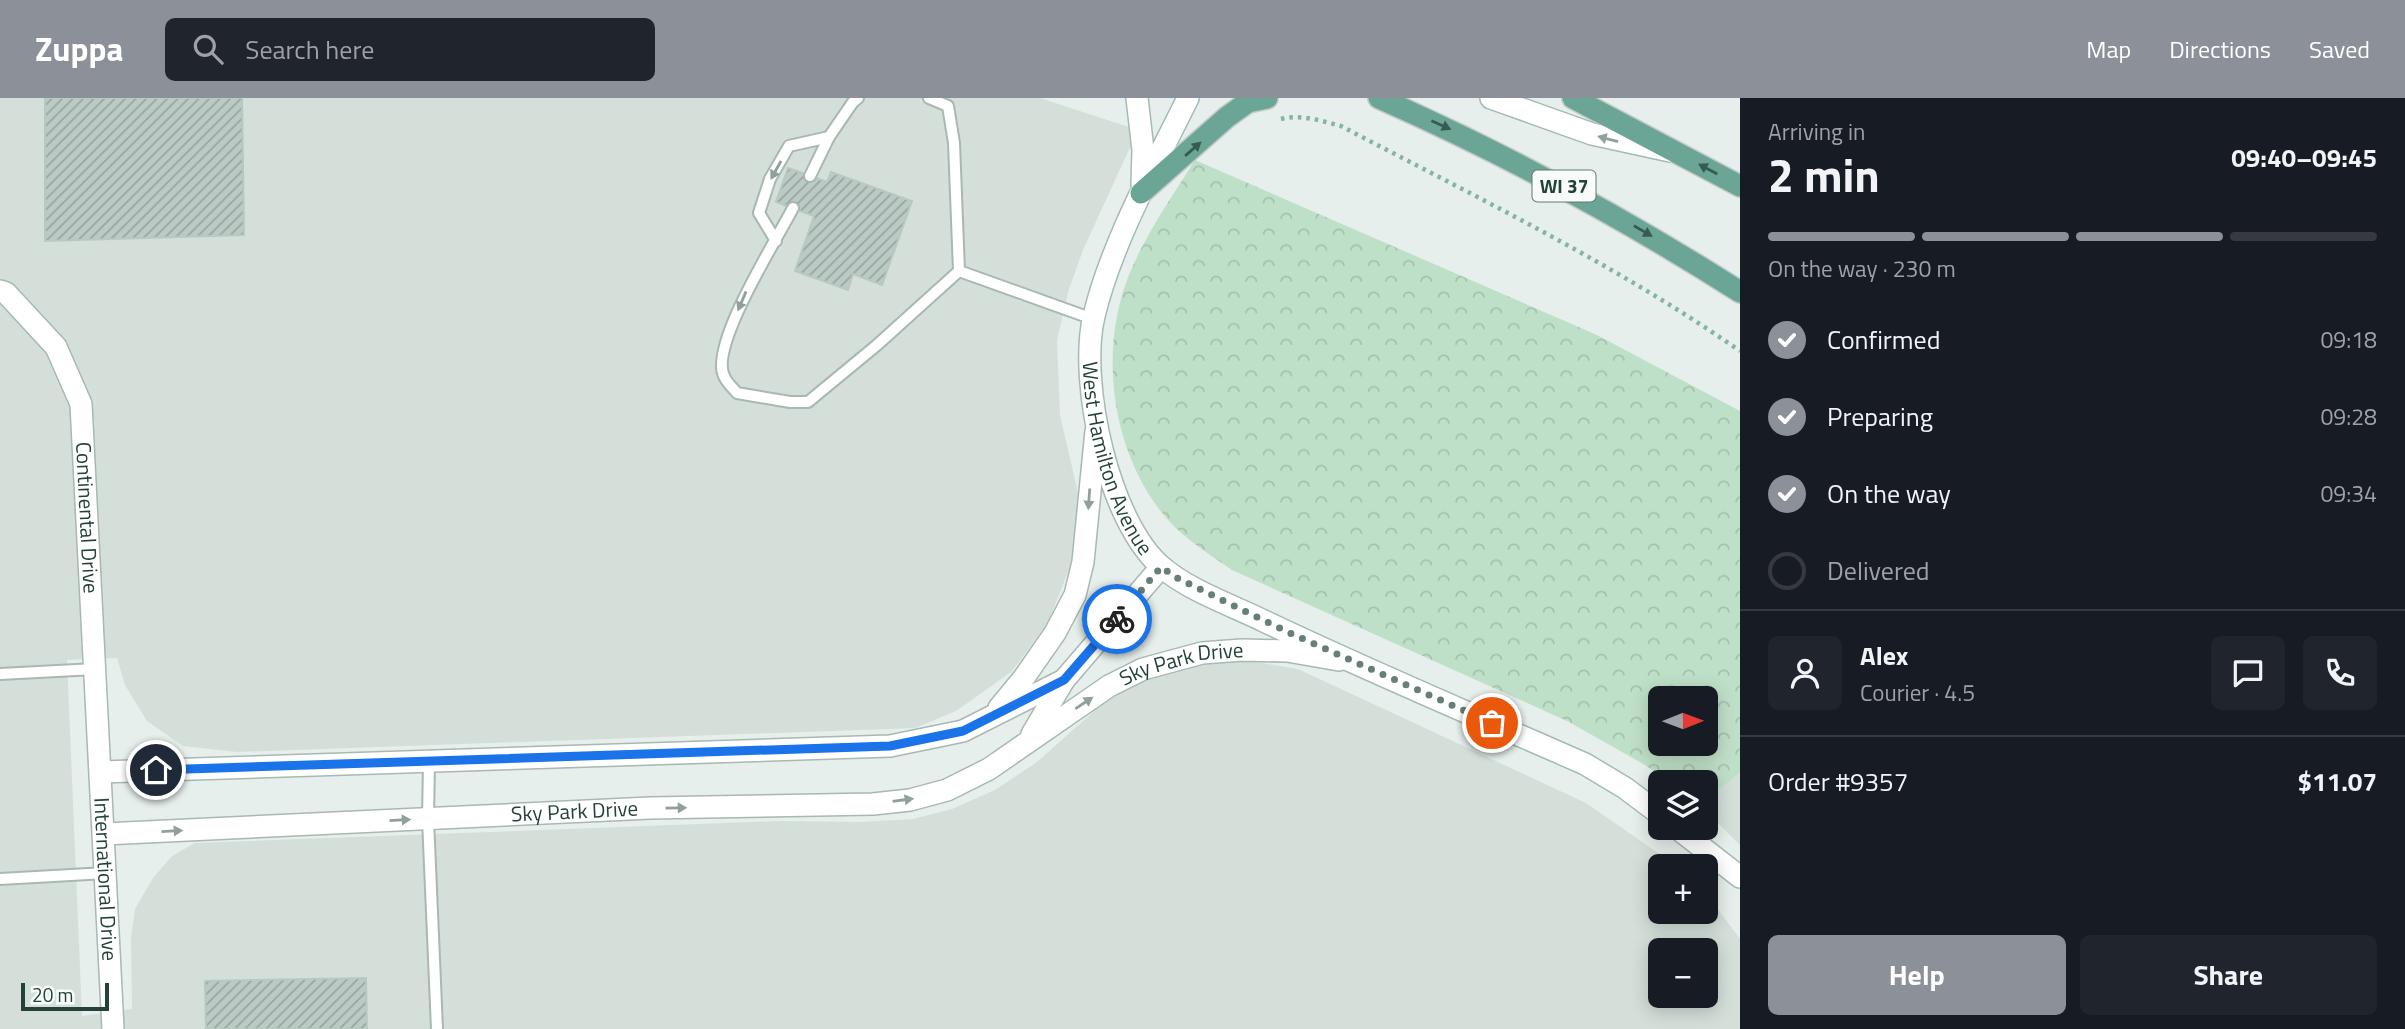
<!DOCTYPE html>
<meta charset="utf-8">
<style>
body{margin:0;font-family:"Titillium Web",sans-serif;background:#20242c;color:#f1f3f6;height:100vh;display:flex;flex-direction:column;font-size:26px;white-space:nowrap}
*{box-sizing:border-box;margin:0}
p{font-size:23px;color:#9ea1a6}
.icon{flex:none;width:38px;height:38px;fill:none;stroke:currentColor;stroke-width:2;stroke-linecap:round;stroke-linejoin:round}
.map{position:relative;flex:1;overflow:hidden}
.sheet{display:flex;flex-direction:column;background:#171b24;width:665px}
.sheet>*{flex:none}
.needle{width:46px;rotate:89deg}
.tools{position:absolute;left:1648px;top:588px;display:grid;gap:14px}
.tools a{display:grid;place-items:center;width:70px;height:70px;border-radius:10px;background:#171b24;box-shadow:0 4px 18px #0003;font-size:35px}
.scale{position:absolute;left:21px;bottom:18px;width:88px;box-sizing:border-box;padding-left:7px;border:4px solid #24423a;border-top:0;font-size:19px;line-height:24px;white-space:nowrap;color:#24423a;-webkit-text-stroke:5px #f7fbf9;paint-order:stroke}
.pin{position:absolute;display:grid;place-items:center;width:60px;height:60px;color:#fff;margin:-30px;border:4px solid #fff;border-radius:50%;box-shadow:0 2px 7px #0007}
.courier{position:absolute;display:grid;place-items:center;width:70px;height:70px;margin:-35px;border:5px solid #1a73e8;border-radius:50%;background:#fff;color:#222;box-shadow:0 2px 9px #0007}
.overview em{font-style:normal;font-weight:700}
.overview div{display:flex;flex-direction:column-reverse}
.overview{display:flex;align-items:center;justify-content:space-between;height:119px;padding:0 28px}
h1{font-size:46px;font-weight:700;line-height:52px}
.bar{display:grid;grid-template-columns:repeat(4,1fr);gap:10px 7px;align-content:center;height:84px;padding:0 28px}
.bar i{height:9px;border-radius:5px;background:#363941}
.bar .active{background:#8c9099}
.bar p{grid-column:span 4}
.line{display:flex;align-items:center;gap:18px;padding:0 28px;border-top:2px solid #363941}
.line div{flex:1}
.round{display:grid;place-items:center;flex:none;width:74px;height:74px;border-radius:10px;background:#20242c}
ol{padding:0 28px;list-style:none}
li{display:flex;align-items:center;gap:21px;height:77px}
li p{margin-inline-start:auto}
li .icon{padding:7px;border-radius:50%;background:#8c9099;color:#fff;stroke-width:4}
li:last-child{color:#9ea1a6}
li i{width:38px;height:38px;border:4px solid #363941;border-radius:50%}
.button{display:flex;gap:14px;margin-top:auto;padding:14px 28px}
.button a{flex:1;height:80px;border-radius:10px;background:#8c9099;color:#fff;font-size:28px;font-weight:700;line-height:80px;text-align:center}
.button a+a{background:#20242c;color:#f1f3f6}
header{display:flex;align-items:center;gap:42px;box-sizing:border-box;height:98px;padding:0 35px;background:#8c9099;color:#fff}
header strong{font-size:33px}
nav{display:flex;gap:38px;margin-inline-start:auto;font-size:24px}
.search{width:490px;height:63px;background:#20242c;display:flex;align-items:center;gap:18px;box-sizing:border-box;padding:0 24px;border-radius:10px;color:#9ea1a6;font-size:26px}
main{display:flex;flex:1;min-height:0}
.map>svg:first-child{display:block}
.built{fill:#d4dfda;fill-rule:evenodd}
.park{fill:url(#park-crowns);fill-rule:evenodd}
.building{fill:url(#building-hatch);stroke:#b8c9c2;stroke-width:2}
.lines{fill:none;stroke-linecap:round;stroke-linejoin:round}
.lane-casing{stroke:#a8b8b2;stroke-width:14}
.street-casing{stroke:#a8b8b2;stroke-width:24}
.secondary-casing{stroke:#a4bbb3;stroke-width:24}
.primary-casing{stroke:#c2cac8;stroke-width:24}
.path{stroke:#86b3a5;stroke-width:4.5;stroke-dasharray:3.5 5;stroke-linecap:butt}
.lane{stroke:#fff;stroke-width:10}
.street{stroke:#fff;stroke-width:21}
.secondary{stroke:#fff;stroke-width:21}
.primary{stroke:#6aa596;stroke-width:21}
.oneway{fill:#365b51}
.oneway2{fill:#92a09c}
.done{stroke:#687f78;stroke-width:7;stroke-dasharray:0 12.6}
.route{stroke:#1a73e8;stroke-width:9}
.labels{text-anchor:middle;stroke-width:5;stroke-linejoin:round;paint-order:stroke}
.shield{fill:#f7fbf9;stroke:#637a73;stroke-width:2}
.shield-label{font-size:19px;font-weight:bold;fill:#24423a}
.street-label{font-size:21px;fill:#24423a;stroke:#f7fbf9}
</style>
<header>
<strong>Zuppa</strong>
<div class="search"><svg class="icon" aria-label="search" viewBox="0 0 24 24"><circle cx="10" cy="10" r="6"/><path d="M15 15l6 6"/></svg>Search here</div>
<nav><a>Map</a><a>Directions</a><a>Saved</a></nav>
</header>
<main>
<div class="map">
<svg width="1740" height="931" viewBox="0 0 1740 931">
<defs>
<pattern id="park-crowns" width="20" height="18" patternUnits="userSpaceOnUse" patternTransform="scale(1.75)"><rect width="20" height="18" fill="#bfe0c8"/><path d="M2 6a3 3 0 1 1 6 0M12 15a3 3 0 1 1 6 0" fill="none" stroke="#a4c1ad"/></pattern>
<pattern id="building-hatch" width="6" height="6" patternUnits="userSpaceOnUse" patternTransform="scale(1.75)"><rect width="6" height="6" fill="#bbcac4"/><path d="M-1 1l2-2M0 6l6-6M5 7l2-2" fill="none" stroke="#98a6a0"/></pattern>
</defs>
<rect width="100%" height="100%" fill="#e6efeb"/>
<g class="built">
<path d="M0 0H1040L1138 32 1083 152 1069 191 1057 242 1060 317 1078 395 1075 456 1048 525 1011 574 956 613 915 630 237 654 183 648 147 623 125 587 117 560 67 562 82 918 132 911 131 839 135 811 153 780 172 758 195 745 780 723 863 724 913 721 952 711 995 692 1037 664 1101 607 1147 578 1196 567 1250 563 1298 571 1586 705 1677 768H1661V814H1706V795L1740 841V931H0ZM1661 852H1706V898H1661Z"/>
<polygon points="1740,675 1740,747 1706,713 1706,702"/>
</g>
<path class="park" d="M1195 62 1597 237 1740 313V675L1706 702V684H1669L1645 667 1567 623 1232 472C1206 454 1178 437 1159 411 1111 347 1099 251 1129 177 1145 137 1172 99 1195 62ZM1661 600H1706V646H1661Z"/>
<g class="building">
<polygon points="45,0 242,0 244,137 45,143"/>
<polygon points="788,70 827,84 831,74 912,103 882,187 853,176 848,192 795,173 814,118 776,104"/>
<polygon points="366,880 367,931 206,931 205,883"/>
</g>
<g class="lines">
<defs>
<g id="lane">
<polyline points="929,0 948,8 954,45 959,173 1093,221"/>
<polyline points="810,78 829,39 853,4 858,0"/>
<path d="M793 110C777 141 709 248 724 278 726 284 733 290 737 295L790 304H808L877 247 959 173"/>
<polyline points="776,143 759,115 770,81 789,48 829,39"/>
<polyline points="0,576 95,571"/>
<polyline points="429,664 428,721 437,931"/>
<polyline points="0,781 106,775"/>
</g>
<g id="street">
<path id="s1" d="M0 193 6 195 56 249 81 306 113 931"/>
<polyline points="999,610 1023,581 1055,535 1075,497 1083,464 1096,333"/>
<polyline points="1032,636 1064,582 1161,469"/>
<polyline points="101,674 890,648 963,633 1064,582"/>
<path id="s2" d="M104 736 650 710 873 706 910 702 947 692 989 671 1109 588 1143 571 1202 555 1242 552 1287 553 1339 562"/>
</g>
<g id="secondary">
<polyline points="1137,0 1143,52 1142,86"/>
<path id="s3" d="M1188 0C1155 67 1111 146 1094 218 1078 284 1109 426 1163 470 1190 493 1234 508 1266 524 1371 574 1478 619 1585 666L1625 690 1661 717"/>
<polyline points="1491,0 1592,36 1670,53"/>
<polyline points="1677,730 1740,779"/>
</g>
<g id="primary">
<path d="M1379 0C1508 57 1621 118 1740 194"/>
<polyline points="1573,0 1740,88"/>
<polyline points="1141,95 1227,19 1248,4 1267,0"/>
</g>
</defs>
<use href="#lane" class="lane-casing"/>
<use href="#street" class="street-casing"/>
<use href="#secondary" class="secondary-casing"/>
<use href="#primary" class="primary-casing"/>
<path class="path" d="M1281 21C1301 16 1322 23 1341 28 1476 99 1615 166 1740 253"/>
<use href="#lane" class="lane"/>
<use href="#street" class="street"/>
<use href="#secondary" class="secondary"/>
<use href="#primary" class="primary"/>
</g>
<defs><path id="oneway-solid" d="M-6-.8H1V-3.2L6.5 0L1 3.2V.8H-6Z" transform="scale(1.75)"/></defs>
<g class="oneway">
<use href="#oneway-solid" transform="translate(1441 27) rotate(24)"/>
<use href="#oneway-solid" transform="translate(1193 51) rotate(-41)"/>
<use href="#oneway-solid" transform="translate(1708 71) rotate(-152)"/>
<use href="#oneway-solid" transform="translate(1643 133) rotate(30)"/>
</g>
<g class="oneway2">
<use href="#oneway-solid" transform="translate(1608 41) rotate(-165)"/>
<use href="#oneway-solid" transform="translate(776 72) rotate(119)"/>
<use href="#oneway-solid" transform="translate(742 203) rotate(113)"/>
<use href="#oneway-solid" transform="translate(1089 401) rotate(94)"/>
<use href="#oneway-solid" transform="translate(1084 605) rotate(-34)"/>
<use href="#oneway-solid" transform="translate(903 702) rotate(-8)"/>
<use href="#oneway-solid" transform="translate(676 710) rotate(-1)"/>
<use href="#oneway-solid" transform="translate(400 722) rotate(-3)"/>
<use href="#oneway-solid" transform="translate(172 733) rotate(-3)"/>
</g>
<g class="lines">
<polyline class="done" points="1117,521 1161,469 1179,481 1292,536 1492,625"/>
<polyline class="route" points="156,672 890,648 963,633 1064,582 1117,521"/>
</g>
<g class="labels">
<rect class="shield" x="1532.5" y="72.5" width="63" height="31" rx="5"/>
<g class="shield-label">
<text x="1564" y="95">WI 37</text>
</g>
<g class="street-label">
<text dy="7" stroke="none"><textPath href="#s3" startOffset="385">West Hamilton Avenue</textPath></text>
<text dy="7" stroke="none"><textPath href="#s1" startOffset="256">Continental Drive</textPath></text>
<text dy="7" stroke="none"><textPath href="#s2" startOffset="1115">Sky Park Drive</textPath></text>
<text dy="7" stroke="none"><textPath href="#s2" startOffset="471">Sky Park Drive</textPath></text>
<text dy="7" stroke="none"><textPath href="#s1" startOffset="618">International Drive</textPath></text>
</g>
</g>
</svg>
<div class="tools">
<a><svg class="needle" viewBox="-14 -14 28 28"><path d="M0-13l5 13h-10z" fill="#e53935"/><path d="M0 13l5-13h-10z" fill="#9ea1a6"/></svg></a>
<a><svg class="icon" aria-label="layers" viewBox="0 0 24 24"><path d="M12 4l9 5-9 5-9-5zM3 14l9 5 9-5"/></svg></a>
<a>+</a>
<a>−</a>
</div>
<div class="scale">20 m</div>
<div class="pin" style="left:1492px;top:625px;background:#ea580c"><svg class="icon" aria-label="bag" viewBox="0 0 24 24"><path d="M5 8h14l-1 12H6zM9 8a3 3 0 0 1 6 0"/></svg></div>
<div class="pin" style="left:156px;top:672px;background:#1f2937"><svg class="icon" aria-label="home" viewBox="0 0 24 24"><path d="M3 11l9-7 9 7M6 9v11h12V9"/></svg></div>
<div class="courier" style="left:1117px;top:521px"><svg class="icon" aria-label="bike" viewBox="0 0 24 24"><circle cx="6" cy="16" r="4"/><circle cx="18" cy="16" r="4"/><path d="M6 16l4-8h5l3 8M10 8l3 8H6M13 5h3"/></svg></div>
</div>
<section class="sheet">
<div class="overview"><div><h1>2 min</h1><p>Arriving in</p></div><em>09:40–09:45</em></div>
<div class="bar"><i class="active"></i><i class="active"></i><i class="active"></i><i></i><p>On the way · 230 m</p></div>
<ol>
<li><svg class="icon" aria-label="check" viewBox="0 0 24 24"><path d="M5 12l5 5 9-10"/></svg>Confirmed<p>09:18</p></li>
<li><svg class="icon" aria-label="check" viewBox="0 0 24 24"><path d="M5 12l5 5 9-10"/></svg>Preparing<p>09:28</p></li>
<li><svg class="icon" aria-label="check" viewBox="0 0 24 24"><path d="M5 12l5 5 9-10"/></svg>On the way<p>09:34</p></li>
<li><i></i>Delivered</li>
</ol>
<div class="line" style="height:126px"><a class="round"><svg class="icon" aria-label="person" viewBox="0 0 24 24"><circle cx="12" cy="8" r="4"/><path d="M4 21q1-7 8-7t8 7"/></svg></a><div><b>Alex</b><p>Courier · 4.5</p></div><a class="round"><svg class="icon" aria-label="chat" viewBox="0 0 24 24"><path d="M4 5h16v11H9l-5 4z"/></svg></a><a class="round"><svg class="icon" aria-label="phone" viewBox="0 0 24 24"><path d="M5 4h4l2 5-3 2q2 4 5 5l2-3 5 2v4C11 20 4 13 5 4z"/></svg></a></div>
<div class="line" style="height:91px"><div>Order #9357</div><b>$11.07</b></div>
<div class="button"><a>Help</a><a>Share</a></div>
</section>
</main>
